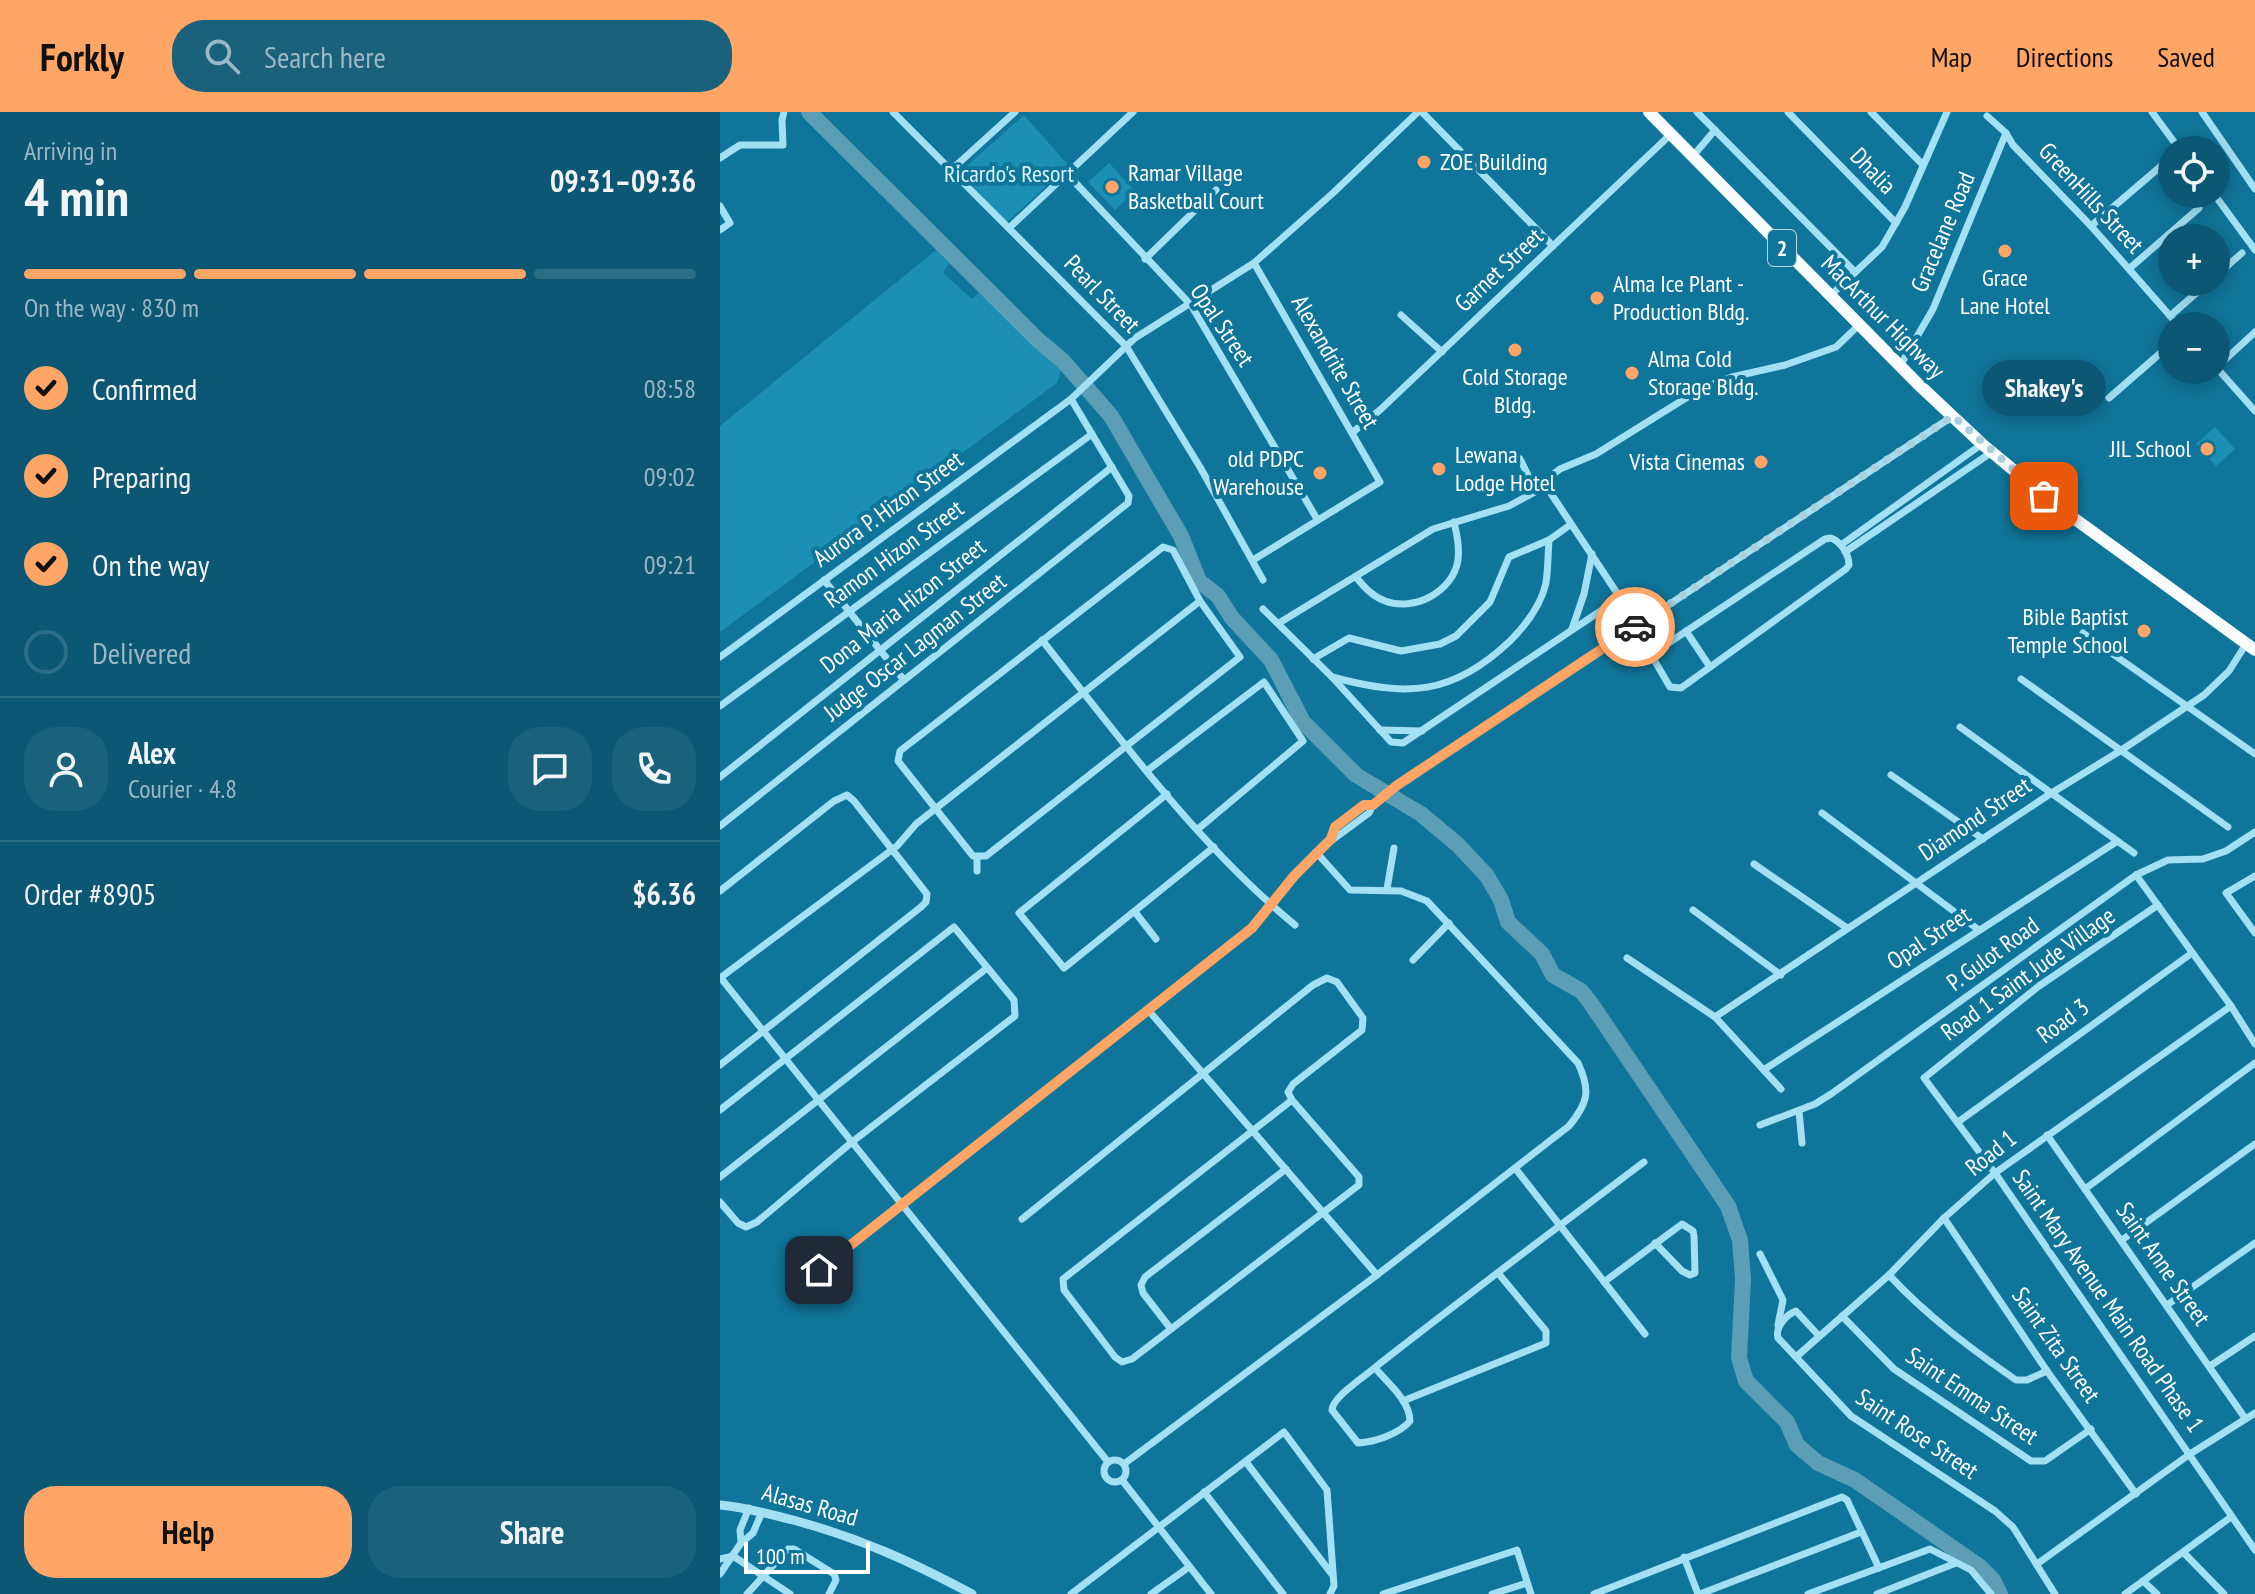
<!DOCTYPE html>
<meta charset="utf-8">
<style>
body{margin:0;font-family:"PT Sans Narrow",sans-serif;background:#1a617c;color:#f1f3f6;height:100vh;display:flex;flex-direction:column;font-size:30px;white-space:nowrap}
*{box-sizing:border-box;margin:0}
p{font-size:26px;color:#9ab8c5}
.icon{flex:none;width:44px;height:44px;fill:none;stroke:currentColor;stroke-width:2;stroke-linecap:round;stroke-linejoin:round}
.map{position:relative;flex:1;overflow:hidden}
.details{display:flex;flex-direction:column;background:#0c5874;width:720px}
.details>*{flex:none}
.buttons{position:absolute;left:1438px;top:24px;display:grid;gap:16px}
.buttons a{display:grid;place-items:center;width:72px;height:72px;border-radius:50%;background:#0c5874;box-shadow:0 4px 20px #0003;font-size:40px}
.scale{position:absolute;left:24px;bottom:20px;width:126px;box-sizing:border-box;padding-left:8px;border:4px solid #fff;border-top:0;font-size:22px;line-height:28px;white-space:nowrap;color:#fff;-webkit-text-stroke:6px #10759a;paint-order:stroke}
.pin{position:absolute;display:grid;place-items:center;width:68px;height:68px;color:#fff;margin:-34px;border-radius:16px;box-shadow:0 4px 12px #0006}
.courier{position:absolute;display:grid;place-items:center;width:80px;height:80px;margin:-40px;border:6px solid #ffa566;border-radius:50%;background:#fff;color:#222;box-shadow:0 2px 10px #0007}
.bubble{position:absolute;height:56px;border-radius:28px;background:#0c5874;box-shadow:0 4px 20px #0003;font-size:26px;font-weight:800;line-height:56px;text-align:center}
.summary em{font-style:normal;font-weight:800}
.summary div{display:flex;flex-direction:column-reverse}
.summary{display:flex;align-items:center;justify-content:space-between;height:136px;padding:0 24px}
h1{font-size:52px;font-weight:800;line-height:60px}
.bar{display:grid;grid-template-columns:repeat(4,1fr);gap:12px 8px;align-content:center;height:96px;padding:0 24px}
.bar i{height:10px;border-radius:6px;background:#2c6e86}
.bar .on{background:#ffa566}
.bar p{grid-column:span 4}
.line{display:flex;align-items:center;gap:20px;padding:0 24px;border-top:2px solid #2c6e86}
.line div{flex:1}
.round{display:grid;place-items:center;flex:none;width:84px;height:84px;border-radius:32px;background:#1a617c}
ol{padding:0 24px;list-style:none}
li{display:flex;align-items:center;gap:24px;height:88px}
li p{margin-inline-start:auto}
li .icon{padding:8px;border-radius:50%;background:#ffa566;color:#111;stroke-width:4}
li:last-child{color:#9ab8c5}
li i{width:44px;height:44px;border:4px solid #2c6e86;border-radius:50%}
.cta{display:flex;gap:16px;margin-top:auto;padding:16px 24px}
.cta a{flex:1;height:92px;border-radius:32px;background:#ffa566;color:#111;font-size:32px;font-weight:800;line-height:92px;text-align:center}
.cta a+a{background:#1a617c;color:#f1f3f6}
header{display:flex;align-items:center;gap:48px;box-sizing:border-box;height:112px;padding:0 40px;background:#ffa566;color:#111}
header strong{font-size:38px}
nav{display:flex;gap:44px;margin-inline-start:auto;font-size:28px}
.search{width:560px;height:72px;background:#1a617c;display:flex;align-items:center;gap:20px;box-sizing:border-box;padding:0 28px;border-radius:32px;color:#9ab8c5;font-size:30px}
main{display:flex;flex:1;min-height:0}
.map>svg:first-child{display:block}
.green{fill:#1c8fb5}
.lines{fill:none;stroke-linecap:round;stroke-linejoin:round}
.river{stroke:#5b9eb6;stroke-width:16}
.minor{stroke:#a3e0f4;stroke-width:7}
.tertiary{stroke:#a3e0f4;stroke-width:9}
.trunk{stroke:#f8fcff;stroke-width:12}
.done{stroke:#abcfdc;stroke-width:8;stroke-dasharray:0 14.4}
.route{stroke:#ffa566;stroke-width:10}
.poi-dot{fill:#ffa566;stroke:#10759a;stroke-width:3}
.labels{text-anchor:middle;stroke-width:8;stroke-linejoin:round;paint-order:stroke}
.shield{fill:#10759a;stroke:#b7d6e1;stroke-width:2}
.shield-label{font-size:22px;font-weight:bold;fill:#fff}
.poi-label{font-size:24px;fill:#fff;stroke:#10759a;text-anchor:start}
.street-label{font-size:24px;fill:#fff;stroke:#10759a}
.park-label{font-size:24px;fill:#d5f4fe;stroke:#10759a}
</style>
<header>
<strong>Forkly</strong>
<div class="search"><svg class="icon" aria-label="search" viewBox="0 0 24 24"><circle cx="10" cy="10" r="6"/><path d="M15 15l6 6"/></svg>Search here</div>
<nav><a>Map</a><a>Directions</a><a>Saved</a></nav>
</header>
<main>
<section class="details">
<div class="summary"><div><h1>4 min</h1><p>Arriving in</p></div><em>09:31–09:36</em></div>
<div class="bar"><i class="on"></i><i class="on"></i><i class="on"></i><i></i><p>On the way · 830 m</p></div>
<ol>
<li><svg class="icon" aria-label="check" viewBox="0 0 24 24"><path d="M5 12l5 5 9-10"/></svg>Confirmed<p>08:58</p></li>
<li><svg class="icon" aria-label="check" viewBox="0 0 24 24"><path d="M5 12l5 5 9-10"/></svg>Preparing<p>09:02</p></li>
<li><svg class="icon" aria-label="check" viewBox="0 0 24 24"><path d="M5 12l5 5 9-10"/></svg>On the way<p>09:21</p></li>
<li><i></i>Delivered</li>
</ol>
<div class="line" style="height:144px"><a class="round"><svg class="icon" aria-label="person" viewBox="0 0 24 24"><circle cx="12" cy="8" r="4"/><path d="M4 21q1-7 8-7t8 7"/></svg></a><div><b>Alex</b><p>Courier · 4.8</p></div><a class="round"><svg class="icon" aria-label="chat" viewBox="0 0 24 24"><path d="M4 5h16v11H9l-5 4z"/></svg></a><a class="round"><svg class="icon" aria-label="phone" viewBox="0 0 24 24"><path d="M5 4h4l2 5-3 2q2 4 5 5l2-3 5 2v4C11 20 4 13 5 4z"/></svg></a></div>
<div class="line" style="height:104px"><div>Order #8905</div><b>$6.36</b></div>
<div class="cta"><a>Help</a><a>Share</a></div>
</section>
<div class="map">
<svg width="1535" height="1482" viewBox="0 0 1535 1482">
<rect width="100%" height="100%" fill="#10759a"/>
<g class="green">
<polygon points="304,3 349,54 287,110 240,60"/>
<polygon points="389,51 415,79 395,98 368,70"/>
<polygon points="216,138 229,151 223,161 252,187 260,180 343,253 337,271 0,520 0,314"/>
<polygon points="1495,315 1515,337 1496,354 1476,332"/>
</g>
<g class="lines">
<polyline class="river" points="89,0 318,228 343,249 391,304 461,424 479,469 498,484 512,506 551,548 583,610 636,663 701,702 738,733 767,764 781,788 788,810 822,842 833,863 861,879 870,890 1008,1094 1020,1128 1023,1167 1019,1246 1026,1269 1067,1310 1077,1333 1098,1351 1135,1368 1259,1454 1273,1468 1280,1482"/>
<g class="minor">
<polyline points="173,0 406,234 480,355 543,468"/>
<polyline points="702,0 833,134"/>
<polyline points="977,0 1135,160"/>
<polyline points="1068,0 1176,111"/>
<polyline points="1151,0 1203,53"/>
<polyline points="1432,0 1460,38"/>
<polyline points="1482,0 1535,77"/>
<polyline points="1267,4 1286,21 1293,33 1371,114 1459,214"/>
<polyline points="973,44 995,18"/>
<polyline points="0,46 20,33 63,33 62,8 64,0"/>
<polyline points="230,59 295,0"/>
<polyline points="347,62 471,193 597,407"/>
<polyline points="1494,82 1535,138"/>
<polyline points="0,94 10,111 0,118"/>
<polyline points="1371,114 1447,49"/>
<polyline points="289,116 413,0"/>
<polyline points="425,147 496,78"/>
<polyline points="1410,156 1479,96"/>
<polyline points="1496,164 1522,141"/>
<polyline points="1110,184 1162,135 1185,95 1227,0"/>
<polyline points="681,203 722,240"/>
<polyline points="1450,204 1489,170"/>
<polyline points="1180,254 1213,197 1286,21"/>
<polyline points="1496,255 1535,299"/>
<polyline points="1496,256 1535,220"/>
<polyline points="1389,286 1452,231"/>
<polyline points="633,320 660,298 951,22"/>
<polyline points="800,347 816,379"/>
<path d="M1111 426C1121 430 1129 442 1129 453L1126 457 961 576 950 575 933 546 935 540 1105 427Z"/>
<polyline points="1121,433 1262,332"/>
<polygon points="443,435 453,438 480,489 520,545 266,744 253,744 178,649 180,639"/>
<polyline points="1125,440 1272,340"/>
<polyline points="533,448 660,370 534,151"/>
<path d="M636 465C644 475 652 484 665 489 694 500 733 480 738 448 740 435 737 422 734 410"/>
<polyline points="104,468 184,568"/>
<polyline points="543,497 612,565 671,630 683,631 897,488 897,481 826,374"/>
<polyline points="559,511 713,417 789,394 826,374 832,363 840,357 876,342 982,276 1012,265 1065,253 1116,235 1140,212"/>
<polyline points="852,517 864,482 872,442"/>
<polyline points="966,519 990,555"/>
<polyline points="1363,521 1535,642"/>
<path d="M322 528C397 623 481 736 575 813"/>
<polyline points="0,545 351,287 415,226 534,151 613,81 698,0"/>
<polyline points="593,547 629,526 681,539 720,532 736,524 770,490 789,445 829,428 850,413"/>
<path d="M612 565C687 585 732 584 790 529 806 513 821 493 826 471 828 457 828 442 829 428"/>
<polyline points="1301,567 1508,715"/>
<polyline points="0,594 372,322"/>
<polyline points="1240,615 1414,741"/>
<polyline points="660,618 702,619"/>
<polyline points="428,658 544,570 583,629 478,717"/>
<polyline points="1171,663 1263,727"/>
<polyline points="0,665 392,355"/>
<polyline points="447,682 299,801 344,856 494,735"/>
<polyline points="1102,701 1259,818"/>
<polyline points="0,714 408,391 409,384 351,287"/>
<polyline points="611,727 615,715 626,706 644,693 653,693 676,674 1233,304"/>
<polyline points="1034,752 1127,816"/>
<polyline points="257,759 257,746"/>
<polyline points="1416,763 1511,894 1535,932"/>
<polyline points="1535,764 1506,781 1535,821"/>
<polyline points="667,777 674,736"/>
<polyline points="0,779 114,689 127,683 134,689 207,782 206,790 201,795 0,953"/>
<polyline points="1438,793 1319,874 1204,966 1275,1061 1535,1438"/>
<polyline points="973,798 1061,863"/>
<polyline points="415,800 436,827"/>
<polyline points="907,846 995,905 1061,977"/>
<polyline points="693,848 729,811"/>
<polyline points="0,865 388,1350"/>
<polyline points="0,866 177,734 196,712 480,489"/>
<polyline points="429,899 657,1163"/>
<polyline points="995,905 1330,682 1400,639 1484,583 1509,559 1526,532"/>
<polyline points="1045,957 1396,730"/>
<polyline points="0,998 234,815 294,888 295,904 132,1030 37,1110 26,1115 18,1111 0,1090"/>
<polyline points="1079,999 1082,1031"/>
<polyline points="1238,1010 1472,841"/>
<polyline points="1040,1013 1095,992 1111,982 1416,763 1448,748 1483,747 1506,739 1535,720"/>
<polyline points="1327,1023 1525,1306"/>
<polyline points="795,1056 925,1222"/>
<polyline points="0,1065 267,856"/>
<polyline points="1365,1077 1535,951"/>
<polyline points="1224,1106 1327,1259 1416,1382"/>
<polyline points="302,1107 593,873 607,866 617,870 643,906 642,918 573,972 568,980 572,988 639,1065 639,1073 412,1247 402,1250 395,1245 344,1178 343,1167 572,988"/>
<polyline points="1402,1128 1535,1032"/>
<polyline points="1040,1142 1063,1188 1058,1213"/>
<path d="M1169 1163C1207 1204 1250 1236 1296 1268H1307L1327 1259"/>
<polyline points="884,1170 962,1112 973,1119 974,1124 975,1161 970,1163 962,1159 935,1131"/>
<polyline points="78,1175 532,816 596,740 649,701 653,693"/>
<polyline points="1447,1193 1535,1131"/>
<polyline points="1122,1204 1174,1257 1311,1349 1325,1349 1371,1317"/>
<polyline points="451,1217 423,1181 421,1173 425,1165 566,1057"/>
<path d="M1099 1224 1076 1199C1066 1203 1055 1215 1058 1226L1131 1304 1275 1399 1293 1415 1335 1482"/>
<polyline points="1076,1245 1169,1163 1224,1106 1275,1061 1511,894"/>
<polyline points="1490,1254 1535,1224"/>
<path d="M655 1256C668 1271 690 1289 690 1309 679 1322 655 1330 638 1331L612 1298C612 1285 647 1263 658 1253 746 1184 835 1117 924 1050"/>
<polyline points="683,1289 826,1231 826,1219 778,1161"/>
<circle cx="395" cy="1359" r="11"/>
<polyline points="526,1350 611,1461"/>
<path d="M404 1352 657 1163 849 1014C868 991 871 979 858 951L707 789 681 779 630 778 596 740"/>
<polyline points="402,1368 491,1482"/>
<polyline points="484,1380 563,1482"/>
<polyline points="21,1431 20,1418 29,1396"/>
<polyline points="1464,1441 1504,1482"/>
<polyline points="964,1445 978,1482"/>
<polyline points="0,1447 13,1444 70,1482"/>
<polyline points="1317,1452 1470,1342 1535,1301"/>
<polyline points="0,1462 21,1431 33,1421 42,1400"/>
<polyline points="1423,1469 1437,1482"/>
<polyline points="27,1482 68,1437 74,1437 114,1462 116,1468 109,1482"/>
<polyline points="351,1482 564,1320 607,1378 614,1474 610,1482"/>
<polyline points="431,1482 469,1455"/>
<polyline points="663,1482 797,1438 811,1482"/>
<polyline points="772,1482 807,1471"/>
<polyline points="874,1482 1122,1385 1127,1388 1159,1456"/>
<polyline points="980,1482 1141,1420"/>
<polyline points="1088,1482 1210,1437 1251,1458 1271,1482"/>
<polyline points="1157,1482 1236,1451"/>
<polyline points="1405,1482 1511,1405"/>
</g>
<path class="tertiary" d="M0 1393C25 1395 49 1402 73 1408 140 1426 192 1450 252 1482"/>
<polyline class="trunk" points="929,0 1197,271 1262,332 1337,394 1535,538"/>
</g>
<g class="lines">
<polyline class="done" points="915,515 1233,304 1324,384"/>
<polyline class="route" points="99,1158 532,816 574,764 611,727 615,715 644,693 653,693 676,674 915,515"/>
</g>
<g class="poi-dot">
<circle cx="704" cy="50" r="8"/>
<circle cx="392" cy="75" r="8"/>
<circle cx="1285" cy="139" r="8"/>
<circle cx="877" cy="186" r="8"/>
<circle cx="795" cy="238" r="8"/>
<circle cx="912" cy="261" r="8"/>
<circle cx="1487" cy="337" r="8"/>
<circle cx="1041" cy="350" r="8"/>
<circle cx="719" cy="357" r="8"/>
<circle cx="600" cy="361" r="8"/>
<circle cx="1424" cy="519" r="8"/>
</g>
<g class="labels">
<rect class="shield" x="1048" y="118" width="28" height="36" rx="6"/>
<g class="shield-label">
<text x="1062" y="144">2</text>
</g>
<g class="poi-label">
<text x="720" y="58">ZOE Building</text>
<text x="408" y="69">Ramar Village<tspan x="408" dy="28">Basketball Court</tspan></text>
<text x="1285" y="174" text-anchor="middle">Grace<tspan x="1285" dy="28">Lane Hotel</tspan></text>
<text x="893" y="180">Alma Ice Plant -<tspan x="893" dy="28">Production Bldg.</tspan></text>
<text x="928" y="255">Alma Cold<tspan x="928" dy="28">Storage Bldg.</tspan></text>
<text x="795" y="273" text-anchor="middle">Cold Storage<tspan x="795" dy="28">Bldg.</tspan></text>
<text x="1471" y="345" text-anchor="end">JIL School</text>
<text x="735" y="351">Lewana<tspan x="735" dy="28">Lodge Hotel</tspan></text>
<text x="584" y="355" text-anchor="end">old PDPC<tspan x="584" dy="28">Warehouse</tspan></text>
<text x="1025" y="358" text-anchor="end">Vista Cinemas</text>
<text x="1408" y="513" text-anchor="end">Bible Baptist<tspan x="1408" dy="28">Temple School</tspan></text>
</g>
<g class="street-label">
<text transform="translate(1153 59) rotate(46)" y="8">Dhalia</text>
<text transform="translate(1371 86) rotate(47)" y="8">GreenHills Street</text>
<text transform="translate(1223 120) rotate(-67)" y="8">Gracelane Road</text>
<text transform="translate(779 158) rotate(-43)" y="8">Garnet Street</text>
<text transform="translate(382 182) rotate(46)" y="8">Pearl Street</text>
<text transform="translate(1163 205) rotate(45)" y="8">MacArthur Highway</text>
<text transform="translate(502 213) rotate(56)" y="8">Opal Street</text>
<text transform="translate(615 250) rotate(60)" y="8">Alexandrite Street</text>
<text transform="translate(168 397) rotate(-36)" y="8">Aurora P. Hizon Street</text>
<text transform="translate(174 442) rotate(-36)" y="8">Ramon Hizon Street</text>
<text transform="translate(183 494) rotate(-38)" y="8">Dona Maria Hizon Street</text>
<text transform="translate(195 535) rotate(-38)" y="8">Judge Oscar Lagman Street</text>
<text transform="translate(1255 707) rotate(-34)" y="8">Diamond Street</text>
<text transform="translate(1209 826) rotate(-33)" y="8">Opal Street</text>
<text transform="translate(1273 842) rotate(-36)" y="8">P. Gulot Road</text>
<text transform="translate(1308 862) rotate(-36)" y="8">Road 1 Saint Jude Village</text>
<text transform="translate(1343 909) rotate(-36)" y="8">Road 3</text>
<text transform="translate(1271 1041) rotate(-39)" y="8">Road 1</text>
<text transform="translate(1443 1152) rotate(55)" y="8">Saint Anne Street</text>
<text transform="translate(1388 1189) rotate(55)" y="8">Saint Mary Avenue Main Road Phase 1</text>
<text transform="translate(1336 1233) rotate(55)" y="8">Saint Zita Street</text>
<text transform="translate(1252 1284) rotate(34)" y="8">Saint Emma Street</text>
<text transform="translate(1197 1322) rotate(34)" y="8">Saint Rose Street</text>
<text transform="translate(90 1393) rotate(16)" y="8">Alasas Road</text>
</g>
<g class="park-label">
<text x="289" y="70">Ricardo's Resort</text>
</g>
</g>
</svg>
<div class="buttons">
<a><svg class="icon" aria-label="locate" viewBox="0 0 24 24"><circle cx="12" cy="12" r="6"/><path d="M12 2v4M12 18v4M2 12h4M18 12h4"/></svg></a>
<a>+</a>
<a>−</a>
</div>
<div class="scale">100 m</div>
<div class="pin" style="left:1324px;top:384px;background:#ea580c"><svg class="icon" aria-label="bag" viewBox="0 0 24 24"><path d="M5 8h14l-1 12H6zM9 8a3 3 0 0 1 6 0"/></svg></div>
<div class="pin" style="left:99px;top:1158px;background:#1f2937"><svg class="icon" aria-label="home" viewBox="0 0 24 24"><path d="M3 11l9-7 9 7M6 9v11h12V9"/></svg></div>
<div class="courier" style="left:915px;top:515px"><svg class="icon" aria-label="car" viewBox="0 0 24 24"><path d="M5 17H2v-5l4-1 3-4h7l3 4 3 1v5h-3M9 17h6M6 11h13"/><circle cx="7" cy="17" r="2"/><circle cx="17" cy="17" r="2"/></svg></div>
<div class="bubble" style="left:1262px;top:248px;width:124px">Shakey's</div>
</div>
</main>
